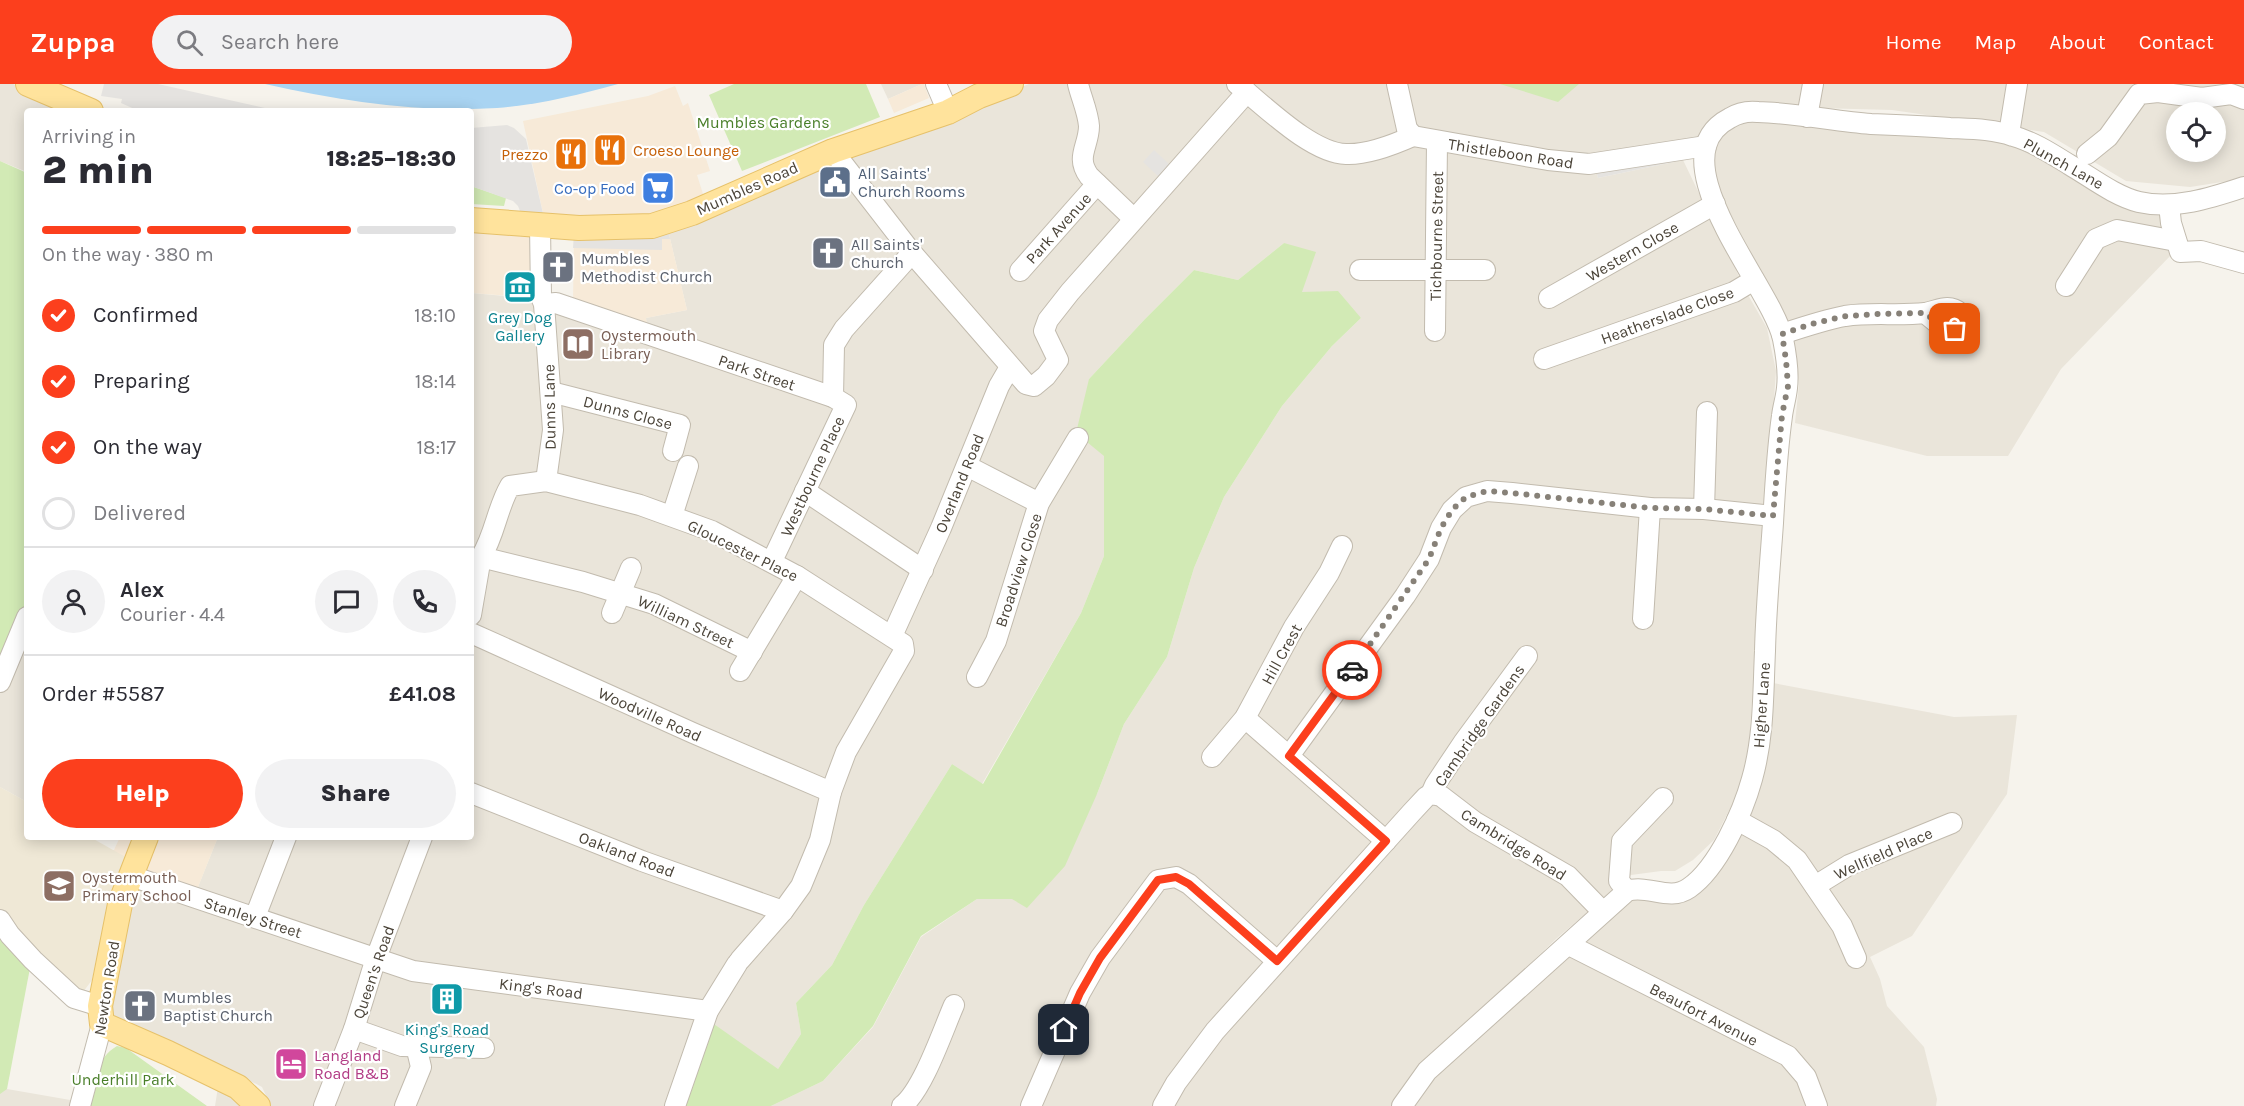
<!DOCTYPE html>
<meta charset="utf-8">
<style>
body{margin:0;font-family:Karla,sans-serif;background:#f2f2f3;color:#2b2b33;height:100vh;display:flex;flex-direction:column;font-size:22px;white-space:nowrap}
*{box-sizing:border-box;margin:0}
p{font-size:20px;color:#7c7c81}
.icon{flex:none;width:33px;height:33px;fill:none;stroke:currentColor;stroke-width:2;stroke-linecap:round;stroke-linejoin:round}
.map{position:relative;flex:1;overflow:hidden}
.sheet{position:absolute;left:24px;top:24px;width:450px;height:732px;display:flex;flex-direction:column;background:#fff;border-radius:6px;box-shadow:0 3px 15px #0003}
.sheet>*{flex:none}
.controls{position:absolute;left:2166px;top:18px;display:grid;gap:12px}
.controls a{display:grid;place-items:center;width:60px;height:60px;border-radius:50%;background:#fff;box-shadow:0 3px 15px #0003;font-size:30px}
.pin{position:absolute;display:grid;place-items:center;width:51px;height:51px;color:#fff;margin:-26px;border-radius:12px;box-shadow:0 3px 9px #0006}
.courier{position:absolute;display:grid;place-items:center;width:60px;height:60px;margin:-30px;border:4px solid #fc3f1d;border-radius:50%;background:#fff;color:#222;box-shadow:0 2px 8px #0007}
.summary em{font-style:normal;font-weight:800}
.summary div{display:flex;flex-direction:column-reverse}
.summary{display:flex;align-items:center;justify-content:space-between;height:102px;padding:0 18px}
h1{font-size:39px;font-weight:800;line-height:45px}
.bar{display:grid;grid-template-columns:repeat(4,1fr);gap:9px 6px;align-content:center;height:72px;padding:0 18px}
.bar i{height:8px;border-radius:4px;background:#e1e1e2}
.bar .selected{background:#fc3f1d}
.bar p{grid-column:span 4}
.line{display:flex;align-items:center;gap:15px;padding:0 18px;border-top:2px solid #e1e1e2}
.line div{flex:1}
.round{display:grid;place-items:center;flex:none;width:63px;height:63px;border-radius:32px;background:#f2f2f3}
ol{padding:0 18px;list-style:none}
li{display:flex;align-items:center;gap:18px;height:66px}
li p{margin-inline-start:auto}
li .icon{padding:6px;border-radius:50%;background:#fc3f1d;color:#fff;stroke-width:4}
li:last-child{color:#7c7c81}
li i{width:33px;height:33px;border:3px solid #e1e1e2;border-radius:50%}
.cta{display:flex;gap:12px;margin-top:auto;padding:12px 18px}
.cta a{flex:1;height:69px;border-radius:36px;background:#fc3f1d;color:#fff;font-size:24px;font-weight:800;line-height:69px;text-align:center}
.cta a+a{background:#f2f2f3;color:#2b2b33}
header{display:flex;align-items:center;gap:36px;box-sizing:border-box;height:84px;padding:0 30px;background:#fc3f1d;color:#fff}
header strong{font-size:28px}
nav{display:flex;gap:33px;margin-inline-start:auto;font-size:21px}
.search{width:420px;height:54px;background:#f2f2f3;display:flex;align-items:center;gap:15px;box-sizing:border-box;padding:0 21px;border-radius:33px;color:#7c7c81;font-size:22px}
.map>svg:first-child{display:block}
.residential{fill:#eae5da;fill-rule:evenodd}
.commercial{fill:#f7ead8}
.education{fill:#efe8d6}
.green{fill:#d2eab5}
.parking{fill:#e5e3e0}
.water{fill:#a9d4f2}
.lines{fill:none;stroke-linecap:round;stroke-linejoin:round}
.minor-casing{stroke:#c2bbae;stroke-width:22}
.major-casing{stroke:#e6c16a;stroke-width:26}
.minor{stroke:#fff;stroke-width:20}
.major{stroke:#ffe39c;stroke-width:24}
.done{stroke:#878178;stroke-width:6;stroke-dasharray:0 10.8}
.route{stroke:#fc3f1d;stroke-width:8}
.labels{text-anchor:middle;stroke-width:4.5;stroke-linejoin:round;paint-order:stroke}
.park-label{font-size:16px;fill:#4a7f2a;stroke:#fff}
.food-label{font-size:16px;fill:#c56008;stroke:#fff;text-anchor:start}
.street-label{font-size:16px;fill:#4b4439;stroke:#fff}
.service-label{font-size:16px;fill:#4e5e75;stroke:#fff;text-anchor:start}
.shop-label{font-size:16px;fill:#366cbe;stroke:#fff;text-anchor:end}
.worship-label{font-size:16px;fill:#5b616d;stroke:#fff;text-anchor:start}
.culture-label{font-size:16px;fill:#0d838f;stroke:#fff}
.education-label{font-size:16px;fill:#785e54;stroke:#fff;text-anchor:start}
.hotel-label{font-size:16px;fill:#b23c85;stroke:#fff;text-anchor:start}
</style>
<header>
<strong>Zuppa</strong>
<div class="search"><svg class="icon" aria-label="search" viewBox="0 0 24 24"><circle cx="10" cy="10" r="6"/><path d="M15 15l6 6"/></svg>Search here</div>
<nav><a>Home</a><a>Map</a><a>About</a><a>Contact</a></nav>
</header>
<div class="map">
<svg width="2244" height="1022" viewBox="0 0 2244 1022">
<rect width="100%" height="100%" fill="#f6f3ec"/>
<g class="residential">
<polygon points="0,0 13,0 75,27 27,27 27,88 0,77"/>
<polygon points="881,0 922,0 888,15"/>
<polygon points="1029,0 1392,0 1404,49 1595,83 1598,94 1683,76 1748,211 1767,244 1776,287 1749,660 1739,707 1714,756 1693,776 1675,787 1661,787 1631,791 1557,854 1413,991 1394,1022 771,1022 823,997 873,943 921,853 977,815 1013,815 1097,710 1124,640 1167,573 1194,484 1224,413 1282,322 1332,262 1361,234 1301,208 1284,159 1238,196 1194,186 1145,235 1089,295 1104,372 1104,472 1081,529 982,700 952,680 864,821 832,881 796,919 801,950 778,985 682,1022 271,1022 262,1003 202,972 109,934 108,930 140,782 196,808 218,753 471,753 472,209 573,218 647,246 646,234 687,226 668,146"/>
<path d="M1401 0H2244V93L2235 96 2190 103 2126 97 2044 48 1892 26 1745 22 1727 26 1711 37 1700 58 1592 76 1415 45ZM2176 28H2216V68H2176Z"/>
<polygon points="1752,35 1972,51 2029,61 2164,125 2172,170 2061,285 2008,372 1927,372 1795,339 1799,300 1795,261 1785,235 1714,99 1715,54 1727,41"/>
<polygon points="27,538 27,718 0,703 0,604"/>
<polygon points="1773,599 1954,633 2017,631 2007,710 1912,852 1870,873 1880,895 1887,922 1924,963 1937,1015 1936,1022 1409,1022 1433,986 1637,809 1678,814 1760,698 1768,666"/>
<polygon points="218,1003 235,1014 242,1022 215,1022"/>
<polygon points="0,1005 7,1005 76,1017 74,1022 0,1022"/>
</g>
<g class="commercial">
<polygon points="922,0 924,0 929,14 894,29 888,15"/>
<polygon points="675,2 683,22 688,19 710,87 697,91 704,113 653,130 544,134 523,37 648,12"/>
<polygon points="471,141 538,147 535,214 472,209 471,232"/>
<polygon points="668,146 687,226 646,234 648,246 573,218 574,150"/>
<polygon points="120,753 218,753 196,808 141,789 112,766 114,766"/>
</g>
<polygon class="education" points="0,703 27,718 27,753 90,753 129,775 106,830 92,896 83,908 78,909 0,830"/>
<g class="green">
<polygon points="734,0 866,0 880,33 742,87 709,11"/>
<polygon points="1500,0 1579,0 1558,18"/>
<polygon points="0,77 27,89 27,524 0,583"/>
<polygon points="471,102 506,114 504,122 471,120"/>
<polygon points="1284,159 1316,168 1302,208 1338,207 1361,234 1332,262 1282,322 1224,413 1194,484 1167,573 1124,640 1097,710 1065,782 1027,824 1012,815 977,815 921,852 873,942 823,997 771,1022 682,1022 711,938 778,985 801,950 796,919 832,881 864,821 952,680 983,700 1081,529 1104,472 1104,372 1076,349 1089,295 1145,235 1194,186 1238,196"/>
<polygon points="0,851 30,884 7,1005 0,1010"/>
<path d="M117 962 126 964 207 1022H87C93 1000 96 974 117 962Z"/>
</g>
<g class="parking">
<polygon points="104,0 158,0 278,27 139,27 121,19 122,15 101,12"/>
<polygon points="507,41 514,44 526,55 544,134 518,130 520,127 518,122 513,117 471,102 471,44"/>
<polygon points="1154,66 1170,81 1159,93 1143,78"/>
<polygon points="1681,66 1683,76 1598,94 1594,79"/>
<polygon points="668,146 670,155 662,155 662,166 573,164 574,150"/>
</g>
<path class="water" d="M265 0H618C578 11 538 21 497 24 418 29 341 17 265 0Z"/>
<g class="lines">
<defs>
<g id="minor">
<polyline points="936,0 948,28"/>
<path d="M1078 0C1081 13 1088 28 1089 42 1089 62 1075 73 1089 92L1134 135"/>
<path d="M1237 0C1265 22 1311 69 1346 70 1368 71 1393 61 1413 52"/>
<polyline points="1397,0 1407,45 1413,52"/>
<polyline points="1807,33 1813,0"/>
<polyline points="2009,50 2017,0"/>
<polyline points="1413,52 1548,76 1589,80 1706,62"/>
<polyline points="833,67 912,169 1026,300 1034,302 1046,292 1058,276 1044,247 1048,236 1070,208 1247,8"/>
<polyline points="2087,70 2108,53 2139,10 2158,8 2202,14 2231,10 2244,15"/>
<polyline points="2169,121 2171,139 2180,168 2201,167 2244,179"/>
<polyline points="540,141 541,213 544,220 553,346 546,397"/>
<polyline points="1360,186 1485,186"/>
<polyline points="1020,187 1097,100"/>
<polyline points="2066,202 2096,155 2117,146 2176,157"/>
<polyline points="1549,214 1715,120"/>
<polyline points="544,220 556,219 833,313 846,321 772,477"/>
<polyline points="1435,247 1437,58"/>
<path d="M1782 250C1803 243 1824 236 1845 232 1872 228 1898 232 1925 229 1937 227 1949 219 1960 229L1961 237 1955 245 1950 247 1942 243 1925 229"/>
<polyline points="1544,275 1734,208 1754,196"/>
<polyline points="551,308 680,341 673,367"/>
<polyline points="833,313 834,261 844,245 912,169"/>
<polyline points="967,382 1039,419"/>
<polyline points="805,407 923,486"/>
<polyline points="1704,425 1707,328"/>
<polyline points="672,432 688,382"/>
<polyline points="481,473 583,498 654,520 752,568"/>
<polyline points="612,529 631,484"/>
<path d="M471 531 481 473C495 451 497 424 510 402L546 397 640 421 712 447 797 492 903 560 904 567 846 668 831 708 820 756 801 802 783 827 740 876"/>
<polyline points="1643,535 1650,424"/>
<polyline points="471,549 693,649 831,708"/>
<polyline points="892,552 941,444 999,302 1010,283"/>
<polyline points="740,587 797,492"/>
<polyline points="977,593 996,557 1039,419 1078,354"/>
<polyline points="0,598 27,533"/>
<polyline points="1245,634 1386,757"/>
<polyline points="1289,672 1405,512 1429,475 1441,444 1452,426 1466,413 1487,407 1512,409 1650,424 1704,425 1773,432"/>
<polyline points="1212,673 1245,634 1294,543 1329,489 1342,462"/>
<polyline points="471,709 642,777 783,827"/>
<polyline points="1431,710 1435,701 1463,659 1527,572"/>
<polyline points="1737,736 1773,756 1797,776 1842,842 1856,874"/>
<polyline points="131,792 413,887 708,927"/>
<polyline points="1815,802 1849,781 1952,739"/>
<polyline points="1627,807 1619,797 1622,757 1663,714"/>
<polyline points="255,833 286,753"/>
<polyline points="0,836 10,851 33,876 74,914 100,922"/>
<polyline points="1569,861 1788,972 1806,993 1817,1022"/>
<polyline points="354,945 402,962 484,964"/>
<polyline points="80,1022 102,940"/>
<polyline points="324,1022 354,945 376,874 422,753"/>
<polyline points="405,1022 421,983 416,962"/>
<polyline points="675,1022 708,927 737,880"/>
<path d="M902 1022C923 1006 943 946 954 921"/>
<polyline points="1031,1022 1080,909 1100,874 1158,796 1176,793 1189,800 1277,877"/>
<polyline points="1163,1022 1176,999 1215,947 1412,728 1426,713 1431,710 1441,712 1475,738 1568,792 1603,828"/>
<path d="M1402 1022 1427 987 1627 807C1648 800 1669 818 1689 804 1718 784 1743 728 1752 695 1764 653 1763 610 1765 567 1766 524 1770 482 1773 439 1775 404 1777 367 1782 332 1783 323 1786 314 1787 304 1789 288 1786 270 1783 255 1772 203 1653 74 1730 34 1738 29 1749 27 1758 28 1796 29 1834 37 1871 40 1898 41 1924 42 1950 44 1971 45 1993 45 2013 52 2034 58 2052 70 2070 81 2092 94 2115 112 2139 118 2174 126 2211 114 2244 103"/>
</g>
<g id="major">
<polyline points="28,0 91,27"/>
<polyline points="471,136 579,144 652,142 692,129 833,67 948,28 979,12 1011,0"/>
<polyline points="146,753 120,820 100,922 102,940 168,969 238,1003 258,1022"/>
</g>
</defs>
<use href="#minor" class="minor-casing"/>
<use href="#major" class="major-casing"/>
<use href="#minor" class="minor"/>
<use href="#major" class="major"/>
</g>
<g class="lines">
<polyline class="done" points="1352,586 1429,475 1441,444 1452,426 1466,413 1487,407 1512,409 1650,424 1704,425 1773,432 1782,331 1788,302 1786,276 1782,250 1811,240 1846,232 1878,230 1925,229 1946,246 1955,245"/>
<polyline class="route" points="1064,946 1080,909 1100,874 1158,796 1176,793 1189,800 1277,877 1386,757 1289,672 1352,586"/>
</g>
<defs>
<symbol id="restaurant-square" viewBox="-11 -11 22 22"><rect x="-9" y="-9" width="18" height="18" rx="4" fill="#e8710a" stroke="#fff"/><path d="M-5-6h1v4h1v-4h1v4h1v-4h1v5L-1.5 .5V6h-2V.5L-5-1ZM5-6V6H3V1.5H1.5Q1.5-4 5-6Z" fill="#fff"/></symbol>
<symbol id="civic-square" viewBox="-11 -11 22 22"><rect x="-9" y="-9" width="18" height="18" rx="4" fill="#5c6f8a" stroke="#fff"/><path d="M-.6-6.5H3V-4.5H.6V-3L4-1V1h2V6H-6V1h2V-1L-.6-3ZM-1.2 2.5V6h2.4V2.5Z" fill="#fff"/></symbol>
<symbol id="supermarket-square" viewBox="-11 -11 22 22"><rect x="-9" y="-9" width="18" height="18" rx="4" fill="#3f7fe0" stroke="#fff"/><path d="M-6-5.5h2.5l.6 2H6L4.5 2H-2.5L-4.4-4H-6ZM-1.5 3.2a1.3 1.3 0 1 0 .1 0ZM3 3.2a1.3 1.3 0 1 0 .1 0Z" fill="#fff"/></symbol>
<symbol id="church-square" viewBox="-11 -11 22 22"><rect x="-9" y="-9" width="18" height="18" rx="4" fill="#6b7280" stroke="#fff"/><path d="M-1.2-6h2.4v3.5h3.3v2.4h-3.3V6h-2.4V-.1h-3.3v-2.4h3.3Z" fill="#fff"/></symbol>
<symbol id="museum-square" viewBox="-11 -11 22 22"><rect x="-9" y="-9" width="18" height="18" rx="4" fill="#0f9aa8" stroke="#fff"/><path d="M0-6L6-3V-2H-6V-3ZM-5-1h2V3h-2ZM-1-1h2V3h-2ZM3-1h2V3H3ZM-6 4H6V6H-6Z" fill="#fff"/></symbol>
<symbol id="library-square" viewBox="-11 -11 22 22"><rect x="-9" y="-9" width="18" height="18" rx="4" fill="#8d6e63" stroke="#fff"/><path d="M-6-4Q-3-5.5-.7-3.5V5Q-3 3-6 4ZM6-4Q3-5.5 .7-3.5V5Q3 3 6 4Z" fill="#fff"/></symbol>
<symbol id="school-square" viewBox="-11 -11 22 22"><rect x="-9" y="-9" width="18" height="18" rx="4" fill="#8d6e63" stroke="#fff"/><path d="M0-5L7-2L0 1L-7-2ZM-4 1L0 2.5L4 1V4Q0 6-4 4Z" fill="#fff"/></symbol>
<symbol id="building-square" viewBox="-11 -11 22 22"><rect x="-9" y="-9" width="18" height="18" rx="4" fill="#0f9aa8" stroke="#fff"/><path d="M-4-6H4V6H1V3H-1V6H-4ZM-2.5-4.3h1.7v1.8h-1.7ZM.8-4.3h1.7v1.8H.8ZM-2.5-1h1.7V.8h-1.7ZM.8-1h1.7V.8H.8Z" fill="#fff"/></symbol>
<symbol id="hotel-square" viewBox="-11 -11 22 22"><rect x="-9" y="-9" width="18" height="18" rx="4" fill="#d1479c" stroke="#fff"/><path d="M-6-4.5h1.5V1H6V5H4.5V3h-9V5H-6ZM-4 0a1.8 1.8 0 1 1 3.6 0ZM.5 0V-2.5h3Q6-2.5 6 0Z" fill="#fff"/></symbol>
</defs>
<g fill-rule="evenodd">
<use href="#restaurant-square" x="591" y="47" width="38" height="38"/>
<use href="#restaurant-square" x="552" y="51" width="38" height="38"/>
<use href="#civic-square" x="816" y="79" width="38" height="38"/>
<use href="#supermarket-square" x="639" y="85" width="38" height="38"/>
<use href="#church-square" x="809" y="150" width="38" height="38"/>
<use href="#church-square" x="539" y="164" width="38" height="38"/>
<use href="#museum-square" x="501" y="184" width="38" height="38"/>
<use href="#library-square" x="559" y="241" width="38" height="38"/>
<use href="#school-square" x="40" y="783" width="38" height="38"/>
<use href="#building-square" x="428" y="896" width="38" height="38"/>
<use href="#church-square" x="121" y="903" width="38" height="38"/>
<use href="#hotel-square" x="272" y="961" width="38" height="38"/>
</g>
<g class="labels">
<g class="park-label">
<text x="763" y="44">Mumbles Gardens</text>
<text x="123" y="1001">Underhill Park</text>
</g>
<g class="food-label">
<text x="633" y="72">Croeso Lounge</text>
<text x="548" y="76" text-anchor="end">Prezzo</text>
</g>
<g class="street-label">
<text transform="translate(1511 69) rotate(9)" y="6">Thistleboon Road</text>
<text transform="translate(2064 79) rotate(29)" y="6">Plunch Lane</text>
<text transform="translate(747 104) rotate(-24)" y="6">Mumbles Road</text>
<text transform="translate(1058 144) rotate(-48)" y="6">Park Avenue</text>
<text transform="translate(1436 152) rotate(-89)" y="6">Tichbourne Street</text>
<text transform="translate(1632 167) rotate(-30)" y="6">Western Close</text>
<text transform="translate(1667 231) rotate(-20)" y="6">Heatherslade Close</text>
<text transform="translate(757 288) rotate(19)" y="6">Park Street</text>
<text transform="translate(549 323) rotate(-91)" y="6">Dunns Lane</text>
<text transform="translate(628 328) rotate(15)" y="6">Dunns Close</text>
<text transform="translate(812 392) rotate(-65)" y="6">Westbourne Place</text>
<text transform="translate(959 399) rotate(-68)" y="6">Overland Road</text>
<text transform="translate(743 466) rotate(26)" y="6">Gloucester Place</text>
<text transform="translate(1018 486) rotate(-72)" y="6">Broadview Close</text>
<text transform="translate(686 537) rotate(25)" y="6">William Street</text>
<text transform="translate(1281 570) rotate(-61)" y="6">Hill Crest</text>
<text transform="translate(1761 621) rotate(-86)" y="6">Higher Lane</text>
<text transform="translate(650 630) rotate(24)" y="6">Woodville Road</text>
<text transform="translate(1479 641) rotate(-55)" y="6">Cambridge Gardens</text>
<text transform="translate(1514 760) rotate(32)" y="6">Cambridge Road</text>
<text transform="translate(1883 769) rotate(-24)" y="6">Wellfield Place</text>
<text transform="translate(627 770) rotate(21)" y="6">Oakland Road</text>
<text transform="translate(253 833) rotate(18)" y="6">Stanley Street</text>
<text transform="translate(373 888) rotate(-71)" y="6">Queen's Road</text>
<text transform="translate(106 904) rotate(-81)" y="6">Newton Road</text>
<text transform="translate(541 904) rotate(7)" y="6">King's Road</text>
<text transform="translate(1704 930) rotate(27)" y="6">Beaufort Avenue</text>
</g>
<g class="service-label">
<text x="858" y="95">All Saints'<tspan x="858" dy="18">Church Rooms</tspan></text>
</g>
<g class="shop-label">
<text x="635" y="110">Co-op Food</text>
</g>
<g class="worship-label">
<text x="851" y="166">All Saints'<tspan x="851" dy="18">Church</tspan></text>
<text x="581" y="180">Mumbles<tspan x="581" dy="18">Methodist Church</tspan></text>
<text x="163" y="919">Mumbles<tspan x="163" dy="18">Baptist Church</tspan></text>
</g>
<g class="culture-label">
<text x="520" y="239">Grey Dog<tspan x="520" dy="18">Gallery</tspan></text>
<text x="447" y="951">King's Road<tspan x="447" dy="18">Surgery</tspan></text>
</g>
<g class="education-label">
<text x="601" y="257">Oystermouth<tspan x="601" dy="18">Library</tspan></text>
<text x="82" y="799">Oystermouth<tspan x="82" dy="18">Primary School</tspan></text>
</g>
<g class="hotel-label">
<text x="314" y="977">Langland<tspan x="314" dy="18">Road B&amp;B</tspan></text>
</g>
</g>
</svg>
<div class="controls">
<a><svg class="icon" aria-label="locate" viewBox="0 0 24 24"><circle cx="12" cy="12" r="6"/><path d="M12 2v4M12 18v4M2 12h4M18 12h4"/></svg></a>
</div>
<div class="pin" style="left:1955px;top:245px;background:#ea580c"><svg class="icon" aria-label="bag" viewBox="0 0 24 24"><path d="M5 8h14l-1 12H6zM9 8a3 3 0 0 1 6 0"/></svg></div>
<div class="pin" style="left:1064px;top:946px;background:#1f2937"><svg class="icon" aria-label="home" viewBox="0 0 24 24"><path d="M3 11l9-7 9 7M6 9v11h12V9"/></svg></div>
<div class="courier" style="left:1352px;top:586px"><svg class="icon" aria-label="car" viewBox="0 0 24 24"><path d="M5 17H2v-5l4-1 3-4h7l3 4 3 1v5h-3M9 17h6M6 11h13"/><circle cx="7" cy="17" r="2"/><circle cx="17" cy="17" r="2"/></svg></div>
<section class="sheet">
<div class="summary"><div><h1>2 min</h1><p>Arriving in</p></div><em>18:25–18:30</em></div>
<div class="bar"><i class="selected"></i><i class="selected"></i><i class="selected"></i><i></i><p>On the way · 380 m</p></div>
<ol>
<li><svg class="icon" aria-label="check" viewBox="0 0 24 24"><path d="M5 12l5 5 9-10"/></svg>Confirmed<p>18:10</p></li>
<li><svg class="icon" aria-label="check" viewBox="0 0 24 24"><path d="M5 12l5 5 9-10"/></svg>Preparing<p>18:14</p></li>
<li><svg class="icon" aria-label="check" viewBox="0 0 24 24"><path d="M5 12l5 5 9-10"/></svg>On the way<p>18:17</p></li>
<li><i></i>Delivered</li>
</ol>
<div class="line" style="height:108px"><a class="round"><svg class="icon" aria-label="person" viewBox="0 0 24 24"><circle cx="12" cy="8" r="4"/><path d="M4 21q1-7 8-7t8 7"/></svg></a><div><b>Alex</b><p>Courier · 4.4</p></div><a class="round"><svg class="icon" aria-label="chat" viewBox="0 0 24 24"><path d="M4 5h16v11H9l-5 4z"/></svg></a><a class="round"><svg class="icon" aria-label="phone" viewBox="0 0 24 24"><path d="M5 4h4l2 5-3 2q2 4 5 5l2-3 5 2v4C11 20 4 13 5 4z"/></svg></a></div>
<div class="line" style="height:78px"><div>Order #5587</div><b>£41.08</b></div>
<div class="cta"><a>Help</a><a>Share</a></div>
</section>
</div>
